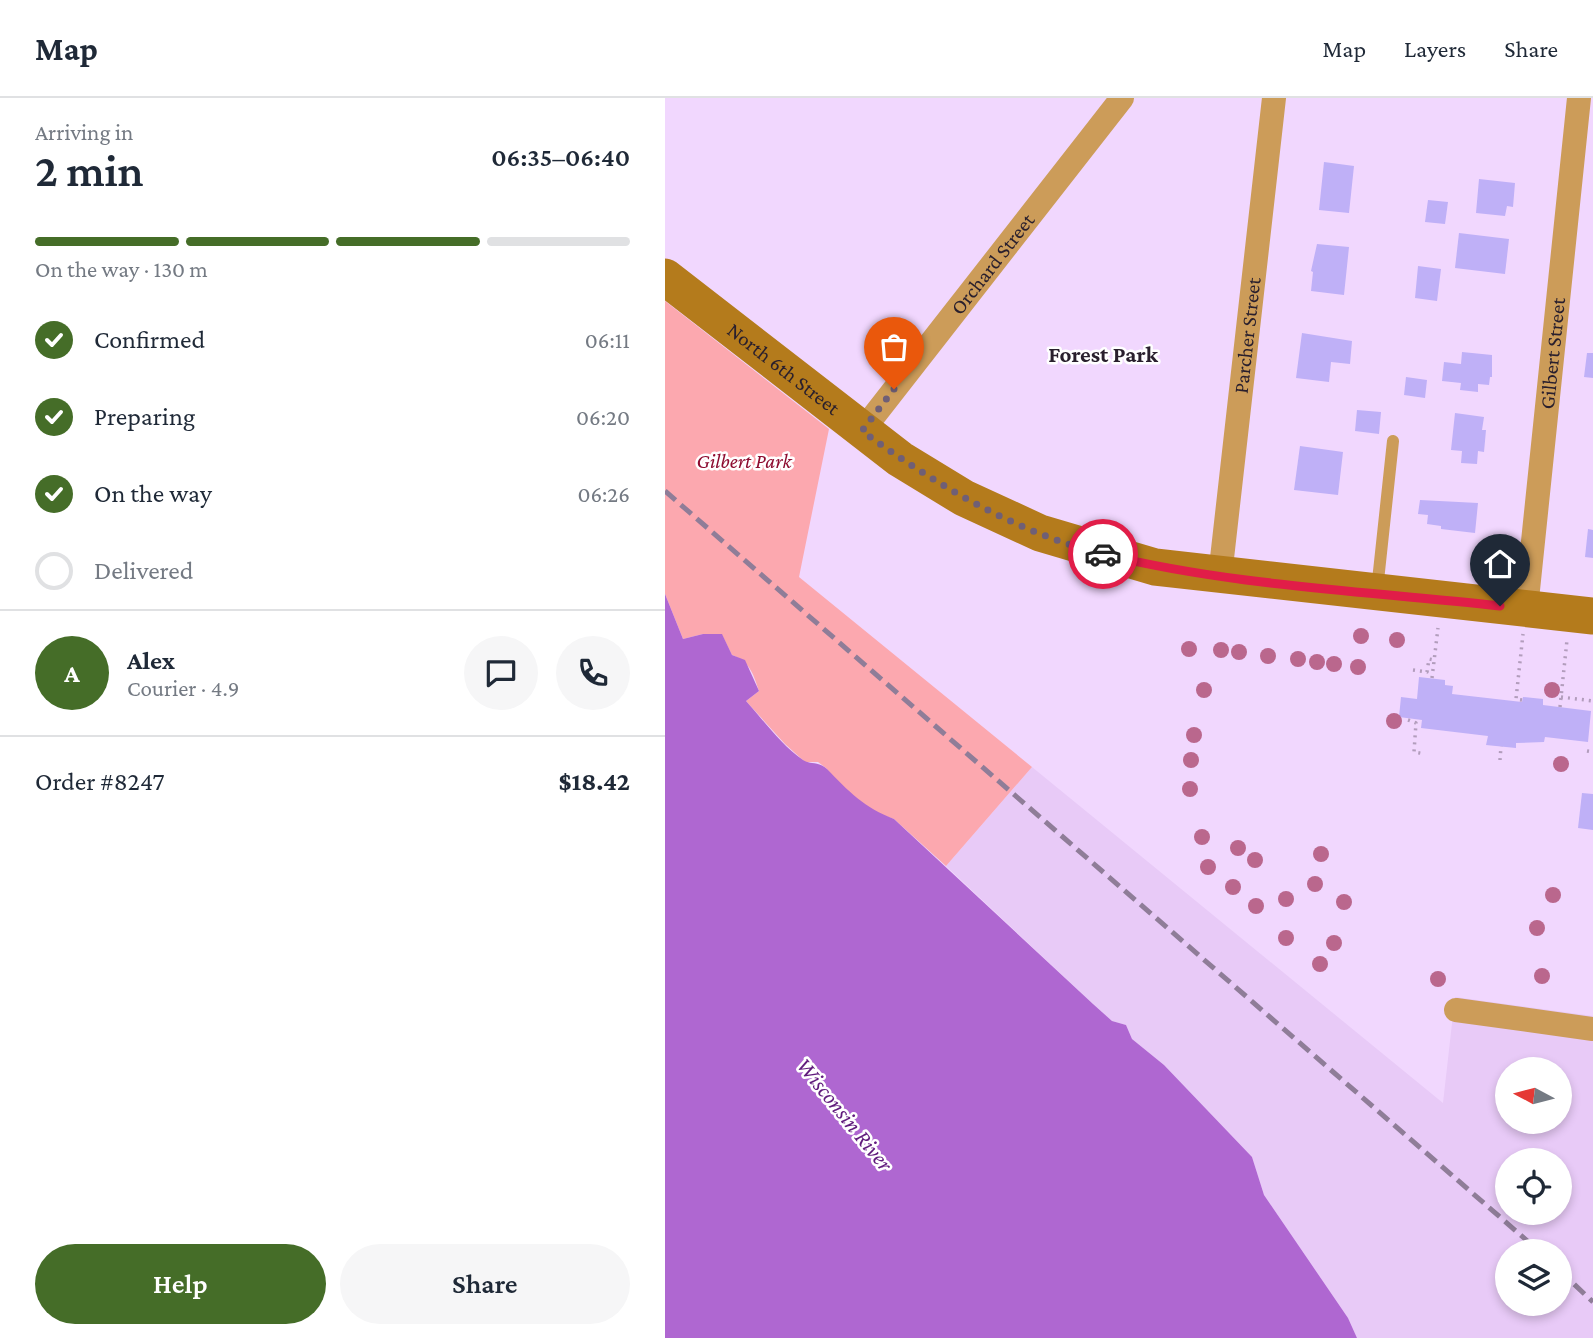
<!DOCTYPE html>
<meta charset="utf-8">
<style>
body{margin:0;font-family:"Crimson Pro",serif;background:#f6f6f7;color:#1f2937;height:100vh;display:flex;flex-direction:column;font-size:26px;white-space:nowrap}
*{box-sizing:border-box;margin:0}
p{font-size:23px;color:#747a83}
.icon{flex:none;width:38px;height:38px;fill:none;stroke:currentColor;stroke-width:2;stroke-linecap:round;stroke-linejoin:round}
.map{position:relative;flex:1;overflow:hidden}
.drawer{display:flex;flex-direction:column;background:#fff;width:665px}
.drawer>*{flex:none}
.needle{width:46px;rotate:277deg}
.buttons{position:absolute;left:830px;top:959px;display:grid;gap:14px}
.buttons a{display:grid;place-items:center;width:77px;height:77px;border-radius:50%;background:#fff;box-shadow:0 4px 10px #0003;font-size:35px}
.pin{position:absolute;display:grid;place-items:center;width:60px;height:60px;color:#fff;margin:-72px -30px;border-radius:50% 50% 50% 0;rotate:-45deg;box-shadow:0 0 7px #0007}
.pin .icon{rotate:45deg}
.courier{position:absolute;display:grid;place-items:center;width:70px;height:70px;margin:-35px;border:5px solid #e11d48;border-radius:50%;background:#fff;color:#222;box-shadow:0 2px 9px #0007}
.overview em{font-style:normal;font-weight:600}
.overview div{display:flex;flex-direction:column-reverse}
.overview{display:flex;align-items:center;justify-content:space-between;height:119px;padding:0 35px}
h1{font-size:46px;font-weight:600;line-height:52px}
.bar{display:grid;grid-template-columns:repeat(4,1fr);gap:10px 7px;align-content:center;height:84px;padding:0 35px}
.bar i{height:9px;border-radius:5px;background:#e0e1e3}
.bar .current{background:#456d28}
.bar p{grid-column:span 4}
.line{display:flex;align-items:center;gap:18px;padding:0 35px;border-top:2px solid #e0e1e3}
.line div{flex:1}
.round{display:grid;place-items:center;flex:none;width:74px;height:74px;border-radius:37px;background:#f6f6f7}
ol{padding:0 35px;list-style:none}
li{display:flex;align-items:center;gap:21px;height:77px}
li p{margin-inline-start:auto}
li .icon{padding:7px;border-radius:50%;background:#456d28;color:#fff;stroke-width:4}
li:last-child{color:#747a83}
li i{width:38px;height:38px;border:4px solid #e0e1e3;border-radius:50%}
.cta{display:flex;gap:14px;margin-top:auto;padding:14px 35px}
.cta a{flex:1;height:80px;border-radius:42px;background:#456d28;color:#fff;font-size:28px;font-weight:600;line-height:80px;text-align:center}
.cta a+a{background:#f6f6f7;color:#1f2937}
header{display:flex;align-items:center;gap:42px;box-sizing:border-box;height:98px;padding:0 35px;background:#fff;border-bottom:2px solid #e0e1e3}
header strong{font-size:33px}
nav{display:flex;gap:38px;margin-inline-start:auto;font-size:24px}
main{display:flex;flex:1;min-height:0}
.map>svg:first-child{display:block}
.built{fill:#e8caf7;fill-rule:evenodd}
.green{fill:#fca8af}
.water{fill:#af67d1}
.building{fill:#bfb0f7}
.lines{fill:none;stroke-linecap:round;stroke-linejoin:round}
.path{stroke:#b29dbc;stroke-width:3.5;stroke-dasharray:2 5;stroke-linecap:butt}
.service{stroke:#cc9c59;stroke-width:12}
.minor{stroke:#cc9c59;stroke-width:24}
.secondary{stroke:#b47b1c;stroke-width:37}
.rail{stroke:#8f7d98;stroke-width:5;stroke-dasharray:14 7;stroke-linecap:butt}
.tree{fill:#ba678d}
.done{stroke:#6f5f76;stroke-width:7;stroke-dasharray:0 12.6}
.route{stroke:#e11d48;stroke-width:9}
.labels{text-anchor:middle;stroke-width:5;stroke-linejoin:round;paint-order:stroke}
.street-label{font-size:21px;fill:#291f2d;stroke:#fff}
.park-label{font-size:21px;font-style:italic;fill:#8d0c30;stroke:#fff}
.neighbourhood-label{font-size:23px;font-weight:bold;fill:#291f2d;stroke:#fff}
.water-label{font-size:23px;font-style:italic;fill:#601b7c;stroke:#fff}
</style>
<header>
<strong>Map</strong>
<nav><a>Map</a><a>Layers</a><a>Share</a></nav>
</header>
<main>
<section class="drawer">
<div class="overview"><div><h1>2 min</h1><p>Arriving in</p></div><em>06:35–06:40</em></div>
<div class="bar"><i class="current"></i><i class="current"></i><i class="current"></i><i></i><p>On the way · 130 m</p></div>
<ol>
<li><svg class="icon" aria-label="check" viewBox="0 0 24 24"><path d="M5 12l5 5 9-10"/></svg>Confirmed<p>06:11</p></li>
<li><svg class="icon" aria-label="check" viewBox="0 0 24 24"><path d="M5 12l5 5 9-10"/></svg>Preparing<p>06:20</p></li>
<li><svg class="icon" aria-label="check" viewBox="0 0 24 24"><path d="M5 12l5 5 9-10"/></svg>On the way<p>06:26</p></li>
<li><i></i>Delivered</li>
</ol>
<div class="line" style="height:126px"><b class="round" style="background:#456d28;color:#fff">A</b><div><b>Alex</b><p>Courier · 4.9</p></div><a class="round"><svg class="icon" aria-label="chat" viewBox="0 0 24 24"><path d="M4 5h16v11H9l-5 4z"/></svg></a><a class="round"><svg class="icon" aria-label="phone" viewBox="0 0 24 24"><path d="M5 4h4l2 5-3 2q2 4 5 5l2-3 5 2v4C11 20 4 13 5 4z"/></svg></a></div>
<div class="line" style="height:91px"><div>Order #8247</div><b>$18.42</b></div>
<div class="cta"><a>Help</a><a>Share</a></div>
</section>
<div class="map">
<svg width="928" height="1240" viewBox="0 0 928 1240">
<rect width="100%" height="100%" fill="#f1d7fe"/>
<path class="built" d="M367 669 778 1005 790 899 928 918V1240H692L683 1220 599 1097 587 1059 499 967 467 941 461 927 447 923 428 906 281 768ZM842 971H894V1024H842ZM842 1062H894V1115H842ZM842 1153H894V1206H842Z"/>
<path class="green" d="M0 203 164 331 134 479 367 669 281 768 229 721 206 713 179 692 161 670 153 664H140L120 646 81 603 94 593C88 575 85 564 67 557L57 537 38 536 18 541 0 496Z"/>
<path class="water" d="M0 496 18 541 38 536H57L67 557 80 562 94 593 81 603C99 623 116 647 138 662 145 667 154 663 162 671 183 693 200 710 229 721L428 906 447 923 461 927 467 941 499 967 587 1059 599 1097 683 1220 692 1240H0Z"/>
<g class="building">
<polygon points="659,64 689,68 684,115 654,112"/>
<polygon points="814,81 850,85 848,109 842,108 840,118 811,115"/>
<polygon points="763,102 783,104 780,126 760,124"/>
<polygon points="794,135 844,141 840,176 790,170"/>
<polygon points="652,146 684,149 679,197 646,193 648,174 646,173"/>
<polygon points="753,168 776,171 772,203 750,200"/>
<polygon points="637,235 687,243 685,266 666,264 664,284 631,280"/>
<polygon points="797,254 827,257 827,279 825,279 824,287 813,286 813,294 795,292 796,285 777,283 779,264 796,266"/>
<polygon points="922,255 928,255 928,280 919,279"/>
<polygon points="741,279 762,282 760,300 739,297"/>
<polygon points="692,312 716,314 714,336 690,333"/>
<polygon points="790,315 819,319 817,332 821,332 819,354 813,353 812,366 796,365 797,353 786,352"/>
<polygon points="635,348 678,354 673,397 629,392"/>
<polygon points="755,402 813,405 810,435 776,431 776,428 762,426 763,417 753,416"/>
<polygon points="923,431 928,432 928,460 920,459"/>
<polygon points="754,579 780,582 780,587 788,588 787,596 857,604 858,599 878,601 878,607 926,613 923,644 880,639 879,644 851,645 851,650 821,647 823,638 756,630 757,622 734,619 736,599 752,601"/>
<polygon points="917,695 928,696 928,732 913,730"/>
</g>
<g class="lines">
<g class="path">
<polyline points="748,572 762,574 764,561 769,562"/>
<polyline points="767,580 773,530"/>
<polyline points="896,599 928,603"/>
<polyline points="857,602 851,601 858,536"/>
<polyline points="895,609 902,542"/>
<polyline points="743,622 751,625 749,654 760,656"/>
<polyline points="922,653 928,654"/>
<polyline points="835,662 836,648"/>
</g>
<polyline class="service" points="712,492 728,343"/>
<g class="minor">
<path id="s1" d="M197 333 457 0"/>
<path id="s2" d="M555 478 609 0"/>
<path id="s3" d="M861 511 914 0"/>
<polyline points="791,912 928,931"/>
</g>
<path class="secondary" id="s4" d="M0 179 235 361 299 400 375 435 490 469 928 518"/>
<g class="rail">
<polyline points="0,393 874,1153"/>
<polyline points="894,1172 928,1204"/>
</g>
</g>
<g class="tree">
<circle cx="696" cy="538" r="8"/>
<circle cx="732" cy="542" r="8"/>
<circle cx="524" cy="551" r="8"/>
<circle cx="556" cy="552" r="8"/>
<circle cx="574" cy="554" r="8"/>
<circle cx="603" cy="558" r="8"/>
<circle cx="633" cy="561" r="8"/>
<circle cx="652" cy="564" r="8"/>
<circle cx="669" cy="566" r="8"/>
<circle cx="693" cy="569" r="8"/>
<circle cx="539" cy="592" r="8"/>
<circle cx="887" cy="592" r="8"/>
<circle cx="729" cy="623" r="8"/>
<circle cx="529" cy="637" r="8"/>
<circle cx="526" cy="662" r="8"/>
<circle cx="896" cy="666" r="8"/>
<circle cx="525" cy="691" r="8"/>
<circle cx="537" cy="739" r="8"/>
<circle cx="573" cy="750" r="8"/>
<circle cx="656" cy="756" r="8"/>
<circle cx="590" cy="762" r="8"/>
<circle cx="543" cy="769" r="8"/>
<circle cx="650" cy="786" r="8"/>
<circle cx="568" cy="789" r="8"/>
<circle cx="888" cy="797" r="8"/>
<circle cx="621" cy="801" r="8"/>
<circle cx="679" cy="804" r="8"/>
<circle cx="591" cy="808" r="8"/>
<circle cx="872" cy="830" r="8"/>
<circle cx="621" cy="840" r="8"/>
<circle cx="669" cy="845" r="8"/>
<circle cx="655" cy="866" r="8"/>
<circle cx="877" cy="878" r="8"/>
<circle cx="773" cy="881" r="8"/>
</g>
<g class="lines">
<path class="done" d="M229 291 197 333C270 386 349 434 438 456"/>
<path class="route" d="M438 456C567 488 703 493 835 508"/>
</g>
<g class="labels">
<g class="street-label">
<text dy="7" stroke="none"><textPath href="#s1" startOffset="212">Orchard Street</textPath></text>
<text dy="7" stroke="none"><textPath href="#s2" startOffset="242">Parcher Street</textPath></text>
<text dy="7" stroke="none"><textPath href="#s3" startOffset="257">Gilbert Street</textPath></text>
<text dy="7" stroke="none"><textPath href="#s4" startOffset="150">North 6th Street</textPath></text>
</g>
<g class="park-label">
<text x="79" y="370">Gilbert Park</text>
</g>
<g class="neighbourhood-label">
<text x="438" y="264">Forest Park</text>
</g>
<g class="water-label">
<text transform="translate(180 1016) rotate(51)" y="8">Wisconsin River</text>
</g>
</g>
</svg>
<div class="buttons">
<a><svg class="needle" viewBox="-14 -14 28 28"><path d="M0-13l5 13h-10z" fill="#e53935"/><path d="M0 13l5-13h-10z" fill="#747a83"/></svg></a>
<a><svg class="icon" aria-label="locate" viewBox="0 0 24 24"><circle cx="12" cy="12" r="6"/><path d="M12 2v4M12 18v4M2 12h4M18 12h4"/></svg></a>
<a><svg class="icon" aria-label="layers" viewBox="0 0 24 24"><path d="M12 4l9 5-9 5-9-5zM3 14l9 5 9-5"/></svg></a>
</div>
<div class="pin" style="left:229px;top:291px;background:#ea580c"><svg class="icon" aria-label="bag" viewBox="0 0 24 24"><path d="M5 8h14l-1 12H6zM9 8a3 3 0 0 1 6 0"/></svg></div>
<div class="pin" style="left:835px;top:508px;background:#1f2937"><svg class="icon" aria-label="home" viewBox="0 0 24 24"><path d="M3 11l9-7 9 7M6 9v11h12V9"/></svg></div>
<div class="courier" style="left:438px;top:456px"><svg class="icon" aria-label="car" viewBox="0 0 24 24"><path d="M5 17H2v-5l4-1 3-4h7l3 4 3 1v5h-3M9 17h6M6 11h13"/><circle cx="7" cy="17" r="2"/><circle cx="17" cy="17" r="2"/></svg></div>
</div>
</main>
